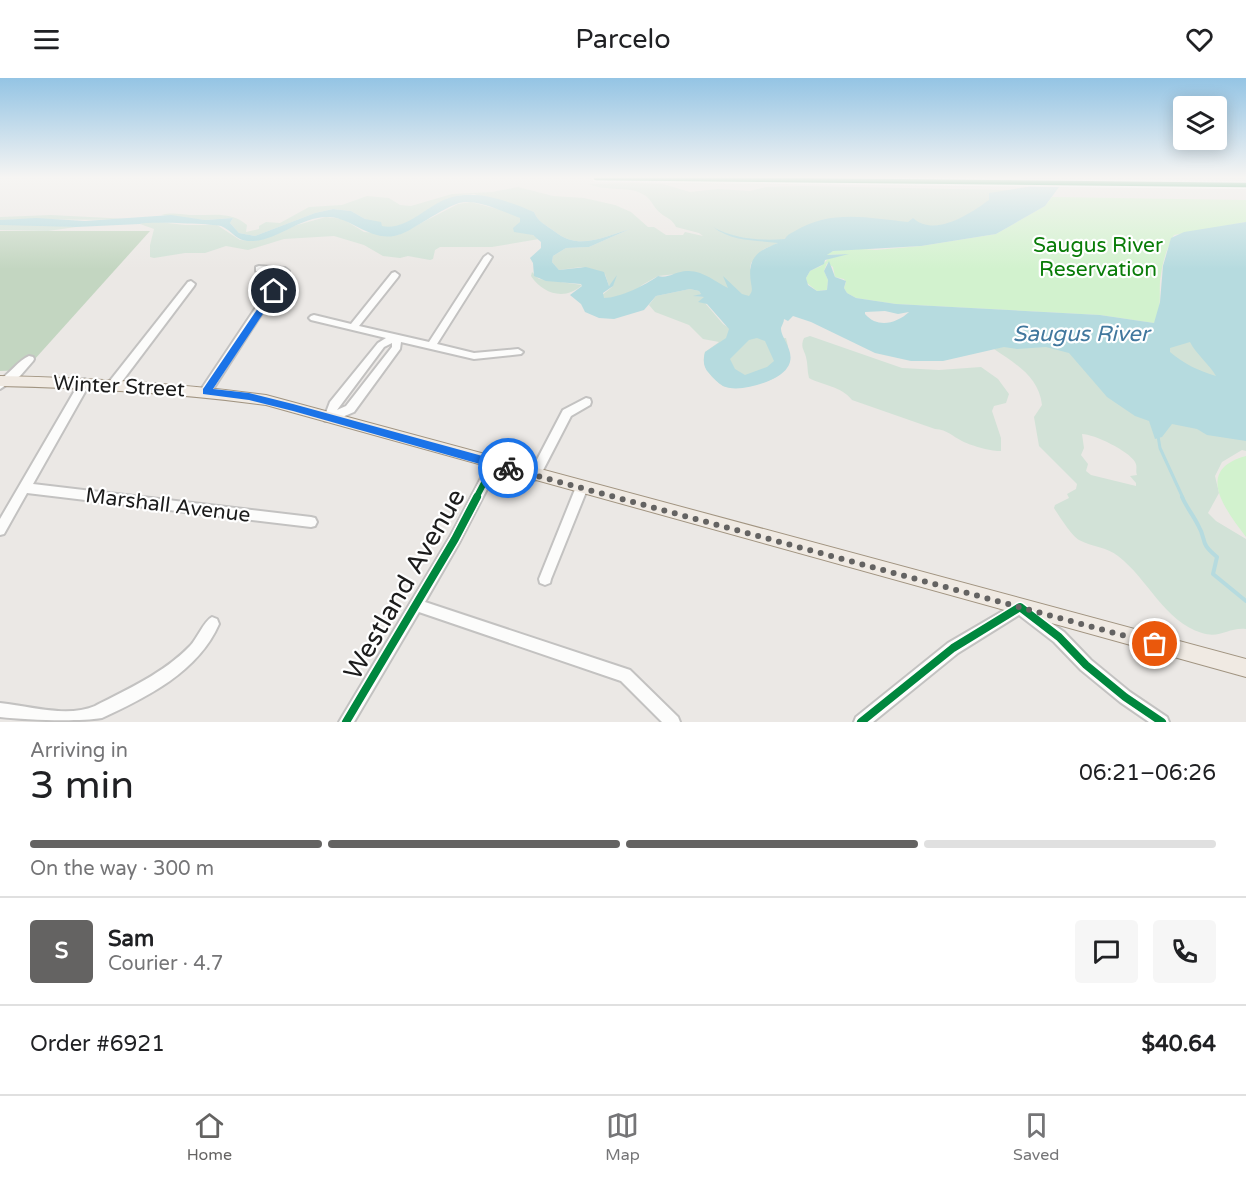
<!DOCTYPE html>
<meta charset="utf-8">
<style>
body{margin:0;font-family:"Varela Round",sans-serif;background:#f6f6f6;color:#202124;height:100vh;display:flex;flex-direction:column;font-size:22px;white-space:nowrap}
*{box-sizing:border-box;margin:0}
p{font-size:20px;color:#757577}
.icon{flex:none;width:33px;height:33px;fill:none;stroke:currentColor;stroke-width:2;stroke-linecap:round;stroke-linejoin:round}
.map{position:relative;height:644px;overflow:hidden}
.side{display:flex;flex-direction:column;background:#fff;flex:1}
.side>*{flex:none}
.buttons{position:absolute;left:1173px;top:18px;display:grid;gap:12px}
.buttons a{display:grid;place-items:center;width:54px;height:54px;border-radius:6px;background:#fff;box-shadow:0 3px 15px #0003;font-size:30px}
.pin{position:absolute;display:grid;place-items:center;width:51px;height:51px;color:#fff;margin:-26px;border:3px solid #fff;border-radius:50%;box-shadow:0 2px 6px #0007}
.courier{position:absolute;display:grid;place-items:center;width:60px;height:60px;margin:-30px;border:4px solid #1a73e8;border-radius:50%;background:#fff;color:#222;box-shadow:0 2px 8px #0007}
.summary em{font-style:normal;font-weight:600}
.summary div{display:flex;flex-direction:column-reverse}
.summary{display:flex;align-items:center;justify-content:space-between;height:102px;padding:0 30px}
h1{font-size:39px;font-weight:600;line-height:45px}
.bar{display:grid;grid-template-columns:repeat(4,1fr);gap:9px 6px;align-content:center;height:72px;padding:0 30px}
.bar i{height:8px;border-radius:4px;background:#e0e0e0}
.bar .active{background:#646362}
.bar p{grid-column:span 4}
.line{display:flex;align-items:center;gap:15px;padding:0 30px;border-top:2px solid #e0e0e0}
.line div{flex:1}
.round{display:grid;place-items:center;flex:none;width:63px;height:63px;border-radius:6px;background:#f6f6f6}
header{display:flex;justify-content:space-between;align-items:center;height:78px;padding:0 30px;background:#fff;font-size:27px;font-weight:600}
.tabs{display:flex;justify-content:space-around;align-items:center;height:84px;border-top:2px solid #e0e0e0;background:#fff;font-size:16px;color:#757577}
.tabs a{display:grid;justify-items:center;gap:3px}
.tabs .active{color:#646362}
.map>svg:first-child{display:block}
.wetland{fill:#d2e2d7;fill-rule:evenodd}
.cemetery{fill:#c3d6c1}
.park{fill:#d2f2ce}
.water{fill:#b6dbdf;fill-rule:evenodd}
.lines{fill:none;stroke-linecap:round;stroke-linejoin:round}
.stream-far1{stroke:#b6dbdf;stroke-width:3}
.stream{stroke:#b6dbdf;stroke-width:4}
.minor-casing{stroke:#c3c2c1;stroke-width:4}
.major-casing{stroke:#a19481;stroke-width:2}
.minor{fill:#fcfcfb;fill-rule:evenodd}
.major{fill:#f0eae3;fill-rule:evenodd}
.cycleway-far2-casing{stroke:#fff;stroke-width:8}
.cycleway-far1-casing{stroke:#fff;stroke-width:10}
.cycleway-casing{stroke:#fff;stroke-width:11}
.cycleway-far2{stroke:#00873e;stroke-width:4.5}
.cycleway-far1{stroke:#00873e;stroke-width:6}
.cycleway{stroke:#00873e;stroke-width:8}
.route{fill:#1a73e8}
.done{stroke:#646362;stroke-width:6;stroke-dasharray:0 10.8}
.labels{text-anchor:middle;stroke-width:4.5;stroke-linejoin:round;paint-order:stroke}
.park-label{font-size:21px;fill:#097c08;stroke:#fff}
.street-label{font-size:21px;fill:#1c1c1c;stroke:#fff}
.water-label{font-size:22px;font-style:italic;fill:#42789e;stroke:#fff}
.near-street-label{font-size:26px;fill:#1c1c1c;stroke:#fff}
</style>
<header><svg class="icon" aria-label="menu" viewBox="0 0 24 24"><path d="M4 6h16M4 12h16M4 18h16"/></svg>Parcelo<svg class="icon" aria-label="heart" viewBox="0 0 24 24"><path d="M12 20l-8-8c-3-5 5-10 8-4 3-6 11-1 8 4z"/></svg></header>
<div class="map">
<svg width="1246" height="644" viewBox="0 0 1246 644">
<rect width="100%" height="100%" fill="#ebe8e5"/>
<g class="wetland">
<path d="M633 105 663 106 690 114 718 111 750 113 766 109 802 108 1009 112 1028 109 952 146 781 164 764 171 751 185 750 190 755 200 752 221 676 196 658 198 642 207 632 217 596 222 612 209 615 201 609 208 605 196 581 189 559 192 552 184 553 178 566 170 589 169 630 151C603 159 578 173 554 153 545 146 539 145 534 134L474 116 461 117 446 121 416 141 386 153 351 133 333 131 315 135 255 158 239 155 230 145 233 140 205 142 161 137C172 134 179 136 190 137 209 138 231 132 247 147L246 154 259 151V148L266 144 280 145 309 129 342 127 367 118 389 120 400 127 411 128 452 116 492 114 518 109 553 118 584 120 615 127 631 134 648 149H654L666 157H683L685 154 703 158 699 155 676 149C672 140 665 140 658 133 654 129 651 122 646 118 632 107 606 114 589 106Z"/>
<polygon points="471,124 517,136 533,157 539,161 492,169 440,169 435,172 433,181 430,182 408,178 400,180 383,178 364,167 334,158 284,161 248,172 226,168 205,175 185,175 154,180 150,179 150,167 154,151 140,146 149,143 185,147 217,147 240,162 255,163 290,149 326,139 343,141 364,154 398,157 458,126"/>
<path d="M51 137 129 141C86 143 43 140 0 142V139Z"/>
<polygon points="28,146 76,149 48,153 0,152 0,147"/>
<path d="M1246 161V373L1242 372 1222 384 1215 398 1219 415 1208 435 1216 443 1246 461V551C1229 549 1220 561 1202 555 1164 543 1148 501 1118 478 1107 469 1092 469 1079 462 1072 458 1059 438 1054 430L1055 427 1069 420 1067 416 1076 411 1077 406 1039 368 1034 339 1042 327C1039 299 1016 286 994 271L1016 265 1162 274ZM1082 356C1094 356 1129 373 1135 384 1138 389 1135 392 1137 397L1130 398 1136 405V408L1091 397 1086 393 1088 386 1081 377 1084 370Z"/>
<path d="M532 194 539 201 582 207C565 223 543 216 531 198Z"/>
<path d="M690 211 699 213 701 216 695 218 704 219 705 225 723 246 744 260H786C793 284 786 300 760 305 747 307 737 313 723 308 711 299 700 289 705 274L719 264 703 261 689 247 655 234 649 227 656 218Z"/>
<path d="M810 258 902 290 939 292 981 289 998 301 1009 316 1006 325 994 328 992 333 1001 360V373C993 374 969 367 962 363 952 358 948 352 935 351L852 322C841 308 824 308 809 300 807 293 808 286 806 279 804 271 800 269 804 260Z"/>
</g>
<polygon class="cemetery" points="0,153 150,153 25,292 0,293"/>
<g class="park">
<path d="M1052 119 1246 122V144L1174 157C1166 171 1162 186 1160 203 1159 216 1162 234 1154 245L1100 237 896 226 856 220 847 215 844 210 846 204 844 201 835 199 833 189 827 185 824 193 828 202 827 212 817 213 807 205 806 200 810 193 821 188 830 179 847 176 827 177 829 174 849 170 876 172 921 168 996 156 1045 128Z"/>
<path d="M1246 378V459C1225 431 1194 392 1246 378Z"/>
</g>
<path class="water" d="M1022 100H1052L1059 109 1045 128 996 156 921 168 833 173 827 177 849 176 825 182 824 186 810 193 806 200 808 207 817 213 827 212 828 202 824 193 829 183 835 199 846 203 844 210 847 215 856 220 896 226 1100 237 1154 245 1160 224 1163 188 1171 160 1184 154 1246 144V363L1207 357 1197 351 1172 346 1162 359 1155 361 1149 343 1135 338 1107 319 1069 275 1046 269 1017 271 1004 269 943 283H911L875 275 811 244 793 238 788 243 784 241C784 244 782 247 781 250 780 260 798 275 787 290 779 303 739 316 723 308 718 305 713 300 709 295 703 289 703 282 705 274L726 260 729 251 707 226 698 224 704 219 693 218 701 216 699 213 690 211 656 218 644 232 614 241 599 240 585 234 581 226 570 217 582 208 581 206 546 203 534 198 533 185 530 180 541 170V164L533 157 514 154 513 150 520 144V140C503 134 477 120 459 125 447 129 433 138 423 144 414 149 405 156 394 158 369 162 353 141 330 139 302 137 279 162 252 163 236 164 233 153 221 148 216 146 144 143 140 146L76 149 0 147V142L36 140 85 143 171 137 205 142 233 140 230 145 239 155 255 158 315 135 333 131 351 133 365 141 381 144 382 148C407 153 427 127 449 120 476 111 508 123 534 134 539 145 545 146 554 153 578 173 603 159 630 151L589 169 566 170 553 178 552 184 559 192 586 189 604 194 609 208 617 197 613 208 603 215 604 220C619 220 646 207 658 198 668 201 676 193 687 193 702 192 716 204 728 210L723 198 742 216 749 218C753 213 752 211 751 205 747 180 757 173 778 165 756 162 732 164 713 149 734 161 761 163 785 161 788 156 790 156 795 153 831 131 869 140 908 144L913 140C935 160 971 135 989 122V115L1028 109 1029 107ZM885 233 898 236 909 234C897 245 878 251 865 236V234ZM757 260 765 263 774 283 767 289 745 297 735 291 730 281 749 262ZM1190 264C1196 276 1209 286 1216 298 1199 293 1184 286 1170 274V270Z"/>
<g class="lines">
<polyline class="stream-far1" points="1158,358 1160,370 1183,420"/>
<path class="stream" d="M1182 419C1187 430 1193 437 1198 447 1208 464 1198 463 1217 479L1213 496 1246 523"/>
<defs>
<g id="minor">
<path d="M488 176 492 179 437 266 474 275 518 271 523 274 521 276 474 281 401 264 400 271 354 334 333 343H325L324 340 330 324 378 265 386 260 311 242 309 240 311 238 314 237 351 246 392 195 395 194 399 197 398 199 359 248 429 264 484 179ZM392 265V269L346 328 337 332 384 269Z"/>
<polygon points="259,188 285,190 289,193 210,316 202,316 201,313 202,310 279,195 256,193 256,189"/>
<polygon points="191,203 195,206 194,208 117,310 109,310 108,307 109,304 188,204"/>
<path d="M29 278 33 279 34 281 33 283 20 298 0 311V302C10 295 19 282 29 278Z"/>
<polygon points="85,301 90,305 33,406 311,439 315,440 317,444 315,448 311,449 27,415 4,456 0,457 0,441 81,302"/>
<polygon points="586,320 590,321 591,324 590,327 571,338 539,400 535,402 531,400 529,397 563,332"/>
<polygon points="494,381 498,383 500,386 459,465 425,524 630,592 678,639 680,644 662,644 621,603 419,534 354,644 339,644 451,457 490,383"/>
<polygon points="582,404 586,406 588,409 551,501 550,505 545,507 540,505 539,501 576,409 578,406"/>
<polygon points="1020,523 1064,554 1091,582 1130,614 1167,639 1169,644 1149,644 1120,624 1081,592 1054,564 1019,537 958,575 873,644 854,644 856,639 948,565"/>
<path d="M212 539 217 541 219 546C198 594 147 619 102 640 77 644 27 642 0 639V625C30 628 67 640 95 628 128 611 164 595 190 568 197 561 204 543 212 539Z"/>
</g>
<path id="major" d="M0 298C89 300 177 305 266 317L1246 581V599L266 327C177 315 89 310 0 308Z"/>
</defs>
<use href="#minor" class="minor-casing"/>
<use href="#major" class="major-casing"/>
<use href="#minor" class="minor"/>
<use href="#major" class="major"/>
<defs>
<polyline id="cycleway-far2" points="596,100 1246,107"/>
<polyline id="cycleway-far1" points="476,420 494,386"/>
<g id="cycleway">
<polyline points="346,644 455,461 477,419"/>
<polyline points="861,644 953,570 1020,529 1059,559 1086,587 1125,619 1162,644"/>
</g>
</defs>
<use href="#cycleway-far2" class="cycleway-far2-casing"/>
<use href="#cycleway-far1" class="cycleway-far1-casing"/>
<use href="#cycleway" class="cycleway-casing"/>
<use href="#cycleway-far2" class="cycleway-far2"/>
<use href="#cycleway-far1" class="cycleway-far1"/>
<use href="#cycleway" class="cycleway"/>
</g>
<linearGradient id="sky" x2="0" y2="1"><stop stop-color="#94c4e4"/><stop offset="0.52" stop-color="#f6f5f3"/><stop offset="1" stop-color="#f6f5f3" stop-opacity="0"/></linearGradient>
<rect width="1246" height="191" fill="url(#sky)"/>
<polygon class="route" points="274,210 278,213 213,311 249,315 293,326 508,385 514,390 512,393 508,394 293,333 249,322 203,316 203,311 271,211"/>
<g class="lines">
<polyline class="done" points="508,390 1155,566"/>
</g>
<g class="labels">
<g class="park-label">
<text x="1098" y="174">Saugus River<tspan x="1098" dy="24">Reservation</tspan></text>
</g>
<g class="street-label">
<text transform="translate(119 308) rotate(3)" y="7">Winter Street</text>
<text transform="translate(168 427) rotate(7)" y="7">Marshall Avenue</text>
</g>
<g class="water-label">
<text x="1081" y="263">Saugus River</text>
</g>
<g class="near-street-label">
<text transform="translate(404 506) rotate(-60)" y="9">Westland Avenue</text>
</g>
</g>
</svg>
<div class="buttons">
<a><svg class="icon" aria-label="layers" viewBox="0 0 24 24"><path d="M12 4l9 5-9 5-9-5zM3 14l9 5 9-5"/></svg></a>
</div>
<div class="pin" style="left:1155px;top:566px;background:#ea580c"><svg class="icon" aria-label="bag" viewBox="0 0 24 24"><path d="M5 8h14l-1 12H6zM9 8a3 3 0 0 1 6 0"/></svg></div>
<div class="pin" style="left:274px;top:213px;background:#1f2937"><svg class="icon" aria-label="home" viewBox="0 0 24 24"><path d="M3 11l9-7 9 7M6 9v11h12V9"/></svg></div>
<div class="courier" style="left:508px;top:390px"><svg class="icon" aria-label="bike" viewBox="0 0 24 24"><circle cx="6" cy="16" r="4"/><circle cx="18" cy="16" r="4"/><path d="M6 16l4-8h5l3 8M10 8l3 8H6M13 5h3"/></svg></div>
</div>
<section class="side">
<div class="summary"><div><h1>3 min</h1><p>Arriving in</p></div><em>06:21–06:26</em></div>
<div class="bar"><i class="active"></i><i class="active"></i><i class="active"></i><i></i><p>On the way · 300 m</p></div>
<div class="line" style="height:108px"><b class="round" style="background:#646362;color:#fff">S</b><div><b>Sam</b><p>Courier · 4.7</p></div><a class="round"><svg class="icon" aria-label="chat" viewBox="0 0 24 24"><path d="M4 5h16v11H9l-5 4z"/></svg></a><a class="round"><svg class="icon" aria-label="phone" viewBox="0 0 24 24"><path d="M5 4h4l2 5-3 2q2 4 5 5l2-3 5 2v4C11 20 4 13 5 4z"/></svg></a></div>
<div class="line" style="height:78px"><div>Order #6921</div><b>$40.64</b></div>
</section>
<nav class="tabs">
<a class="active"><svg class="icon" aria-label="home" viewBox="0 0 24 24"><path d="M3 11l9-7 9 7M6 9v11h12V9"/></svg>Home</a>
<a><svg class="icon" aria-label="map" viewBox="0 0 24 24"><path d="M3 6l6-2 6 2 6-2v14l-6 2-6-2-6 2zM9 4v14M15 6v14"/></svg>Map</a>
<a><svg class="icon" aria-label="saved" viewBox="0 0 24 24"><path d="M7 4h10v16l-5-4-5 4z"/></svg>Saved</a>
</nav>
